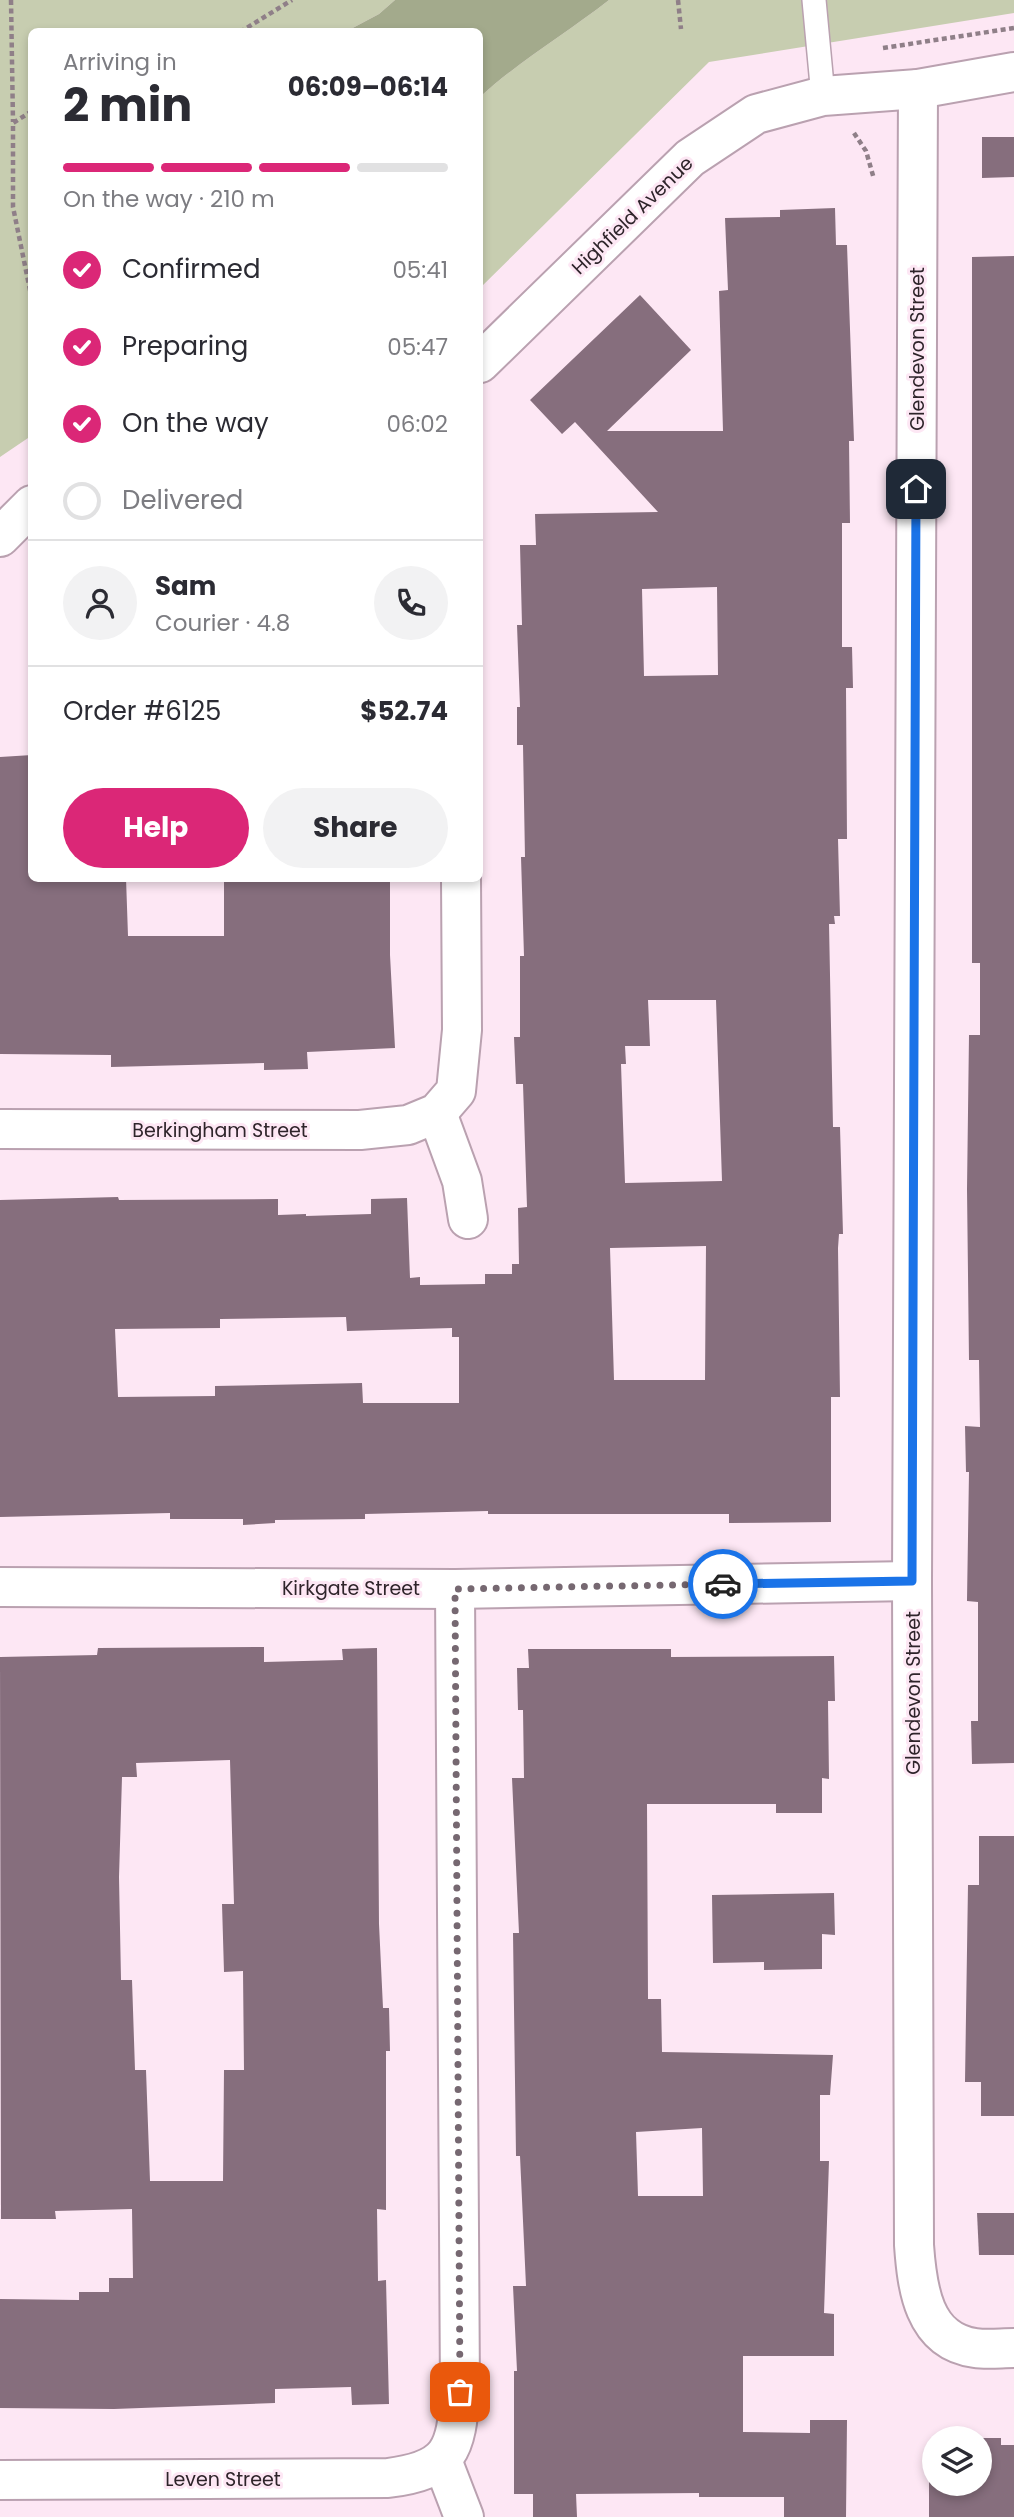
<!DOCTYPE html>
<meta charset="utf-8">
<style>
body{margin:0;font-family:Poppins,sans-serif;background:#f2f2f3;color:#2b2b33;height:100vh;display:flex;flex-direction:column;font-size:26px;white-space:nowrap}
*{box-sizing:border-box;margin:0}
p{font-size:23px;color:#7c7c81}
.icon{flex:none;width:38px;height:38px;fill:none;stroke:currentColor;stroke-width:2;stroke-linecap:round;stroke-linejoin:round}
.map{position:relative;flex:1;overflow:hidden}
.details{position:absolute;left:28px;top:28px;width:455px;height:854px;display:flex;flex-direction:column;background:#fff;border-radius:10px;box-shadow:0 4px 10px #0003}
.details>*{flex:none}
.buttons{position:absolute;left:922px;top:2426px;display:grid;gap:14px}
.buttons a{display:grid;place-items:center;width:70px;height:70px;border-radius:50%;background:#fff;box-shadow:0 4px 10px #0003;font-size:35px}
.pin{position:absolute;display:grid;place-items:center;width:60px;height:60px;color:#fff;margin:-30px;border-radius:14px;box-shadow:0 4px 10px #0006}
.courier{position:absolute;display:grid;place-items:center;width:70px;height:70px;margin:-35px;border:5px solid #1a73e8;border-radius:50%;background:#fff;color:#222;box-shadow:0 2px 9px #0007}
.head em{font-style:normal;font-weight:700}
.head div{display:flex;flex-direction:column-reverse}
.head{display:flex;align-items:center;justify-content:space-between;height:119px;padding:0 35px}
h1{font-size:46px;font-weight:700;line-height:52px}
.bar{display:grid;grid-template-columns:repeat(4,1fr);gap:10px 7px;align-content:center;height:84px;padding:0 35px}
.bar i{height:9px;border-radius:5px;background:#e1e1e2}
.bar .current{background:#db2777}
.bar p{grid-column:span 4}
.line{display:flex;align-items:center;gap:18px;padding:0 35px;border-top:2px solid #e1e1e2}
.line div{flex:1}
.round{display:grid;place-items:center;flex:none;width:74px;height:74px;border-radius:37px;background:#f2f2f3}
ol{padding:0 35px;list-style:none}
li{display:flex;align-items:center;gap:21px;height:77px}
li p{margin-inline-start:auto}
li .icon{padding:7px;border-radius:50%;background:#db2777;color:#fff;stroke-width:4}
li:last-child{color:#7c7c81}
li i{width:38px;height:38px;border:4px solid #e1e1e2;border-radius:50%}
.primary-button{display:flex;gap:14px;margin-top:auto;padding:14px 35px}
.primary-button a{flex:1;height:80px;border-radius:42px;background:#db2777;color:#fff;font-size:28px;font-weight:700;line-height:80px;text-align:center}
.primary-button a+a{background:#f2f2f3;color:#2b2b33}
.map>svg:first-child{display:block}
.green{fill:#c7cdb0}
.water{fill:#a3aa8c}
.building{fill:#866e7d;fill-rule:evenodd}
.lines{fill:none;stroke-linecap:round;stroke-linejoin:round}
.service-casing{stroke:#baa1b0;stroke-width:26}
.minor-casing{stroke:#baa1b0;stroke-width:42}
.path{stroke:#8f7f88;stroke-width:4.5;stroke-dasharray:5 3.5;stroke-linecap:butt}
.service{stroke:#fff;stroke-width:23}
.minor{stroke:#fff;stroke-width:38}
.done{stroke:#766871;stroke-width:7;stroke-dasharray:0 12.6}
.route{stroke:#1a73e8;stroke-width:9}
.labels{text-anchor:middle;stroke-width:6;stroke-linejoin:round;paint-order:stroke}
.street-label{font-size:19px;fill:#2e242a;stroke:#fde7f4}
</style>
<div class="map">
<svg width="1014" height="2517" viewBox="0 0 1014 2517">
<rect width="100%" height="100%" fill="#fde7f4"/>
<g class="green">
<polygon points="0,0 395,0 379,14 347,31 32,32 31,436 0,457"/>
<path d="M609 0H1014V13L709 62 480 288V97C519 61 567 33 609 0Z"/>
</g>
<path class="water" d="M395 0H609C567 33 519 61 480 97V32L347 31 379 14Z"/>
<g class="building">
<polygon points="982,137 1014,137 1014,177 982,178"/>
<path d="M835 208 836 245H847L854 441H849L850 523H842V647H852L853 688H846L847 839H838L840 916H834L835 924H829L833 1127H840L843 1234H839L838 1248 840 1397H831V1522L729 1523V1514H488V1511L365 1514V1519L275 1520V1523L243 1525V1519H170V1513L0 1517V1200L118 1197 119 1200 278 1199V1215L306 1214V1216L371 1214V1199L407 1198 410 1278 420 1277V1285L485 1284V1274H512V1264H519L518 1208 527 1207 523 1084H516L514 1037H520V956H524L521 857H525L523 745H517V707H520L517 625H522L520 545H536L535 514 658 512 575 422 562 434 530 400 640 295 691 350 607 431H723L719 291 728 290 725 218 780 217V210ZM717 587 718 675 644 676 642 589ZM648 1000H716L722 1181 625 1183 621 1064H626L625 1046H650ZM706 1246 705 1380H614L610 1248ZM346 1317 347 1331 452 1328V1337H459V1403H363L362 1383 215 1386V1396L118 1397 115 1329 220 1328V1319Z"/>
<polygon points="1014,256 1014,1763 972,1764 971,1721 978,1721 978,1602 967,1601 969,1472 966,1472 965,1426 980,1427 979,1360 969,1360 967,1189 969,1035 980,1035 980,963 972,963 972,257"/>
<polygon points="32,755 32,878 126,878 128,936 224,936 224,878 390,878 390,955 395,1048 307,1052 308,1069 264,1070 264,1063 111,1067 111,1055 0,1054 0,757"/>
<path d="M264 1647V1662L343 1660 342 1649 377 1648 379 1924 383 2008H389L390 2051H386V2210L377 2209 378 2281 386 2280 389 2404 352 2405 351 2387 275 2389V2403L114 2409 0 2408V2299L79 2300V2292H109V2278H133L132 2209 55 2211 56 2219H1L0 1657 97 1655 98 1648ZM230 1760 234 1904H222L224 1972 243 1971 244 2070H224L223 2181H150L146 2070H135L132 1980H121L119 1877 122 1777H137L136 1763Z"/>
<path d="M528 1649H671V1657L834 1656 835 1701H828L829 1779 822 1778V1813H776V1804H647L648 1999H661L662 2052 833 2055 830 2095H820V2161H829L824 2313 834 2314V2356H743V2432L810 2433V2420H847L846 2517H784V2497H699V2493L576 2494 577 2517H533V2494H514V2371H517L513 2286H526L520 2156H516L513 1933H519L512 1778H524L523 1710H518L517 1668H529ZM702 2128 703 2196H638L636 2132Z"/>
<polygon points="979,1836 1014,1836 1014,2116 981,2116 981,2082 965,2082 968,1885 979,1885"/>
<polygon points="834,1893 835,1935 822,1934 822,1969 764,1970 764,1962 713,1963 712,1895"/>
<polygon points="977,2213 1014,2213 1014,2255 979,2255"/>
<polygon points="980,2438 1001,2438 1001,2445 1014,2445 1014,2517 929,2517 929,2450 934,2450 934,2483 980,2483"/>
</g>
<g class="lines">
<defs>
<polyline id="service" points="814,0 823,96"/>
<g id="minor">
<path d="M918 89 912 1581 914 2245C917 2287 923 2341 975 2348 988 2350 1001 2348 1014 2348"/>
<polyline points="480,363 690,158 756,114 823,96 918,89 1014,72"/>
<polyline points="0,537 32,505"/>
<polyline points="437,1113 462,1181 468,1219"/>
<polyline points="0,1129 360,1130 408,1125 437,1113 456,1091 462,1030 461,878"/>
<polyline points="0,1587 455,1589 912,1581"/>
<polyline points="442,2460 464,2517"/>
<path d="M0 2480 388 2478C451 2470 456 2450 460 2392L455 1589"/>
</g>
</defs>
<use href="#service" class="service-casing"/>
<use href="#minor" class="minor-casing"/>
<g class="path">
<polyline points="11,0 13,122"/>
<polyline points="678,0 681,29"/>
<polyline points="240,32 292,0"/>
<polyline points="883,48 1014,28"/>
<polyline points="32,111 13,123 13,207 32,300"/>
<polyline points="854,133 866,151 874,179"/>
</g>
<use href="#service" class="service"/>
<use href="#minor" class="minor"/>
</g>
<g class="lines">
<polyline class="done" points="460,2392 455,1589 723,1584"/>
<polyline class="route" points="723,1584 912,1581 916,489"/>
</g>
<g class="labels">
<g class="street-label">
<text transform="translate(632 215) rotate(-44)" y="7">Highfield Avenue</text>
<text transform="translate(917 349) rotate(-90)" y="7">Glendevon Street</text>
<text x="220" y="1137">Berkingham Street</text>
<text x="351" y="1595">Kirkgate Street</text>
<text transform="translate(913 1693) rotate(-90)" y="7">Glendevon Street</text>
<text x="223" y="2486">Leven Street</text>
</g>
</g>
</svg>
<div class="buttons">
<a><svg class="icon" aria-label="layers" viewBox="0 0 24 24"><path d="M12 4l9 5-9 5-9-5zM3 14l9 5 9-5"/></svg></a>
</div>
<div class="pin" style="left:460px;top:2392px;background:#ea580c"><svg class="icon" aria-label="bag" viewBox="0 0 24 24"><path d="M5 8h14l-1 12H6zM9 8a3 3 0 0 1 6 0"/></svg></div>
<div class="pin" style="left:916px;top:489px;background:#1f2937"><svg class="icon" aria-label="home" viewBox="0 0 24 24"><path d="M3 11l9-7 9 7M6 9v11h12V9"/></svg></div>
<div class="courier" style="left:723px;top:1584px"><svg class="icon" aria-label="car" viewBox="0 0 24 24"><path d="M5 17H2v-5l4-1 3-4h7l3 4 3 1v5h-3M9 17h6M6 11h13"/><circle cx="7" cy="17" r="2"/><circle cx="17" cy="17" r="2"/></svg></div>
<section class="details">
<div class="head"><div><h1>2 min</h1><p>Arriving in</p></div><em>06:09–06:14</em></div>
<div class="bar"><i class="current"></i><i class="current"></i><i class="current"></i><i></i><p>On the way · 210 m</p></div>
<ol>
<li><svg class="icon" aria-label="check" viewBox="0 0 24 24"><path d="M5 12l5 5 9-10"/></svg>Confirmed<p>05:41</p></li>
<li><svg class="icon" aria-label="check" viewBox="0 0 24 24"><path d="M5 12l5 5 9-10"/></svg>Preparing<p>05:47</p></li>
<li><svg class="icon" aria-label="check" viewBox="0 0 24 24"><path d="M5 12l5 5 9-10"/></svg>On the way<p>06:02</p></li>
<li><i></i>Delivered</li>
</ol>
<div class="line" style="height:126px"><a class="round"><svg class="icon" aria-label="person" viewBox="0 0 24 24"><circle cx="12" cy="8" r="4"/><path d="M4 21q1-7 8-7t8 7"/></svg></a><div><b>Sam</b><p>Courier · 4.8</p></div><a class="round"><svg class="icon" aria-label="phone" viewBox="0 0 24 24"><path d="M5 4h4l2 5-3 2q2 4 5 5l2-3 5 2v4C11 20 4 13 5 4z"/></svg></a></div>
<div class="line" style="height:91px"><div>Order #6125</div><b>$52.74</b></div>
<div class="primary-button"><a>Help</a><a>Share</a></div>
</section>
</div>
